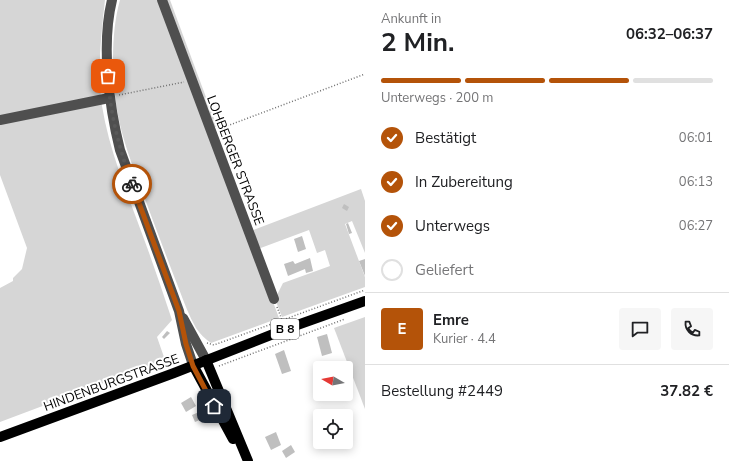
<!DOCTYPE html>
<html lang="de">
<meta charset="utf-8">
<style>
body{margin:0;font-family:"Nunito Sans",sans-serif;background:#f6f6f6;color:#202124;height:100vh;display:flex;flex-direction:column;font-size:15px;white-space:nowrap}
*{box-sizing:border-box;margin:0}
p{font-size:13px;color:#757577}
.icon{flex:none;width:22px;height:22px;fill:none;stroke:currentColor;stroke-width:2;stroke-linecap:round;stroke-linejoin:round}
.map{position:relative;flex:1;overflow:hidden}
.side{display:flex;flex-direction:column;background:#fff;width:364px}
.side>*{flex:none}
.needle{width:26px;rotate:279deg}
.buttons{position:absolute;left:313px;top:361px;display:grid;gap:8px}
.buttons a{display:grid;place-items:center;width:40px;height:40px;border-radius:4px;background:#fff;box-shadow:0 2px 10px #0003;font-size:20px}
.pin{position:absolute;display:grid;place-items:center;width:34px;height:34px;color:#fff;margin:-17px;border-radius:8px;box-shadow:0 2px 6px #0006}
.courier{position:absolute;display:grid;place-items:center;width:40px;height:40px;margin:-20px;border:3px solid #b45309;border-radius:50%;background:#fff;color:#222;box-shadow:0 1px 5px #0007}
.summary em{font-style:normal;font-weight:700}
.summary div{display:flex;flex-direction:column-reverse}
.summary{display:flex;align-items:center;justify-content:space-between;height:68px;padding:0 16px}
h1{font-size:26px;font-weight:700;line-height:30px}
.bar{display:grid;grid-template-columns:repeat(4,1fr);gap:6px 4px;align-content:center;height:48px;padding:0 16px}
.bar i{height:5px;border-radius:3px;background:#e0e0e0}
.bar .selected{background:#b45309}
.bar p{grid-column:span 4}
.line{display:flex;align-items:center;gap:10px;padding:0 16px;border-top:1px solid #e0e0e0}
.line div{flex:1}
.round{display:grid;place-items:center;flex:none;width:42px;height:42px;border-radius:4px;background:#f6f6f6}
ol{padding:0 16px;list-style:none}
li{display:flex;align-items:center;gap:12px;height:44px}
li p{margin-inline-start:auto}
li .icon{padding:4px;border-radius:50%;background:#b45309;color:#fff;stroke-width:4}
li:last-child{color:#757577}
li i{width:22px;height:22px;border:2px solid #e0e0e0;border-radius:50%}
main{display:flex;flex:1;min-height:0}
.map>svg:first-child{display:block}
.green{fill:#d6d6d6}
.building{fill:#bfbfbf}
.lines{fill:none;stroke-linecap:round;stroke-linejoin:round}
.path{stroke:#717171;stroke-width:1.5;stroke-dasharray:1 2;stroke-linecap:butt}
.minor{stroke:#4f4f4f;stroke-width:10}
.major{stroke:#000;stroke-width:10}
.done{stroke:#595959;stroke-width:4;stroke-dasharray:0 7.2}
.route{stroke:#b45309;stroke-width:5}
.labels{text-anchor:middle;stroke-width:4;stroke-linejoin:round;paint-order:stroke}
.shield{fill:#fff;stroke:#4c4c4c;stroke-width:1}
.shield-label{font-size:12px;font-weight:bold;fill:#000}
.street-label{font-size:13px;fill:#000;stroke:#fff}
</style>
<main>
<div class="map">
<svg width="365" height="461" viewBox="0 0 365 461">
<rect width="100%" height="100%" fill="#fff"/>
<g class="green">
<path d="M0 0H105C101 35 97 71 102 106 109 149 126 190 141 231 152 260 162 290 172 320L157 337 165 360 0 422V288L13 281V278L22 269 27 248 0 175Z"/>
<path d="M120 0H161L279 318 211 343C205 339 200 334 196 328 189 316 184 302 179 289 170 266 161 242 152 218 139 181 121 142 116 103 112 70 111 32 120 0Z"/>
<polygon points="164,0 170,0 217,127 212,127"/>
<polygon points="361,189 365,201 365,253 352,221 345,224 365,277 365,287 282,317 275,299 283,283 330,266 325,250 317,253 309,230 258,249 251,231"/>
<polygon points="365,317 365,409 334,328"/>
</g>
<g class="building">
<polygon points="344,204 349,207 347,211 342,208"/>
<polygon points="348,223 352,233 349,234 346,224"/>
<polygon points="302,236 306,249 298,252 294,239"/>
<polygon points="310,258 313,271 306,273 305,269 288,276 284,264 293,261 295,264"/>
<polygon points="365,259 365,276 359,261"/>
<polygon points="167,331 170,333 164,339 162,337"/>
<polygon points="327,334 332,353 322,356 317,337"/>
<polygon points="284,350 291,371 282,374 275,354"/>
<polygon points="191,397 196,406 186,412 181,403"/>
<polygon points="199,412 202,419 195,422 192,415"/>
<polygon points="276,432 281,445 271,450 265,437"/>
<polygon points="291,445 295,452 286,458 282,451"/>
</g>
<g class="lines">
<g class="path">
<polyline points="119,95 184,82"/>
<polyline points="219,129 365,74"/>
<polyline points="277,307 282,320"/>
<polyline points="207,343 214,345 365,290"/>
<polyline points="219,366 345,319"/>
</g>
<g class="minor">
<path d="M112 0C101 45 109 106 120 150L179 311 186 344 193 365"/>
<polyline points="162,0 274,299"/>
<polyline points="0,120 109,98"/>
<polyline points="183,318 206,360"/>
</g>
<g class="major">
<polyline points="206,360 248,461"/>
<polyline points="193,365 233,439"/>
<polyline points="0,437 174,373 286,329 365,301"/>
</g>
</g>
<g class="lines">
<path class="done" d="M108 76C110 114 119 148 132 184"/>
<polyline class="route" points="132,184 179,311 186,344 193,366 214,406"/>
</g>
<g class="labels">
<rect class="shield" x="271" y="319" width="28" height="20" rx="3"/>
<g class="shield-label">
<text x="285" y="333">B 8</text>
</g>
<g class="street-label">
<text transform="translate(236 160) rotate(69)" y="5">LOHBERGER STRASSE</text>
<text transform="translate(111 382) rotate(-20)" y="5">HINDENBURGSTRASSE</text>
</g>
</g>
</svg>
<div class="buttons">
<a><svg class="needle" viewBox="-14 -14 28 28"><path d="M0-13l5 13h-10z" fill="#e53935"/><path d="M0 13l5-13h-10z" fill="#757577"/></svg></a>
<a><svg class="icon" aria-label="locate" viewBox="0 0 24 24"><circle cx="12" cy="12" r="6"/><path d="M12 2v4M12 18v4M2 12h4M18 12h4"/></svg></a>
</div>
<div class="pin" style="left:108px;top:76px;background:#ea580c"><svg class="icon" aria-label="bag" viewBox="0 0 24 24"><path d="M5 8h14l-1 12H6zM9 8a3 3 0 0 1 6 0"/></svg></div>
<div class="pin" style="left:214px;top:406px;background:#1f2937"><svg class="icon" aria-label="home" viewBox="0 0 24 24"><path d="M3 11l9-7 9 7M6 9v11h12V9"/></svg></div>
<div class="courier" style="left:132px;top:184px"><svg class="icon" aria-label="bike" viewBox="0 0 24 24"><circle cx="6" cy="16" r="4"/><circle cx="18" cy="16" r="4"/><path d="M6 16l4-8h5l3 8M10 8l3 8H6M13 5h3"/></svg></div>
</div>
<section class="side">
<div class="summary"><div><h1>2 Min.</h1><p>Ankunft in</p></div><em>06:32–06:37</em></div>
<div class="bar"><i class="selected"></i><i class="selected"></i><i class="selected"></i><i></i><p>Unterwegs · 200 m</p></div>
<ol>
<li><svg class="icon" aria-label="check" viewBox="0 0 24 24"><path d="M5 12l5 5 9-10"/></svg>Bestätigt<p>06:01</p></li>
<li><svg class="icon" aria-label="check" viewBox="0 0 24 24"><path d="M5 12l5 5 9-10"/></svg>In Zubereitung<p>06:13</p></li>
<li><svg class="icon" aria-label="check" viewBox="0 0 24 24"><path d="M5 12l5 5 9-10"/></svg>Unterwegs<p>06:27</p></li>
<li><i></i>Geliefert</li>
</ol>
<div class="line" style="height:72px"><b class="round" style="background:#b45309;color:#fff">E</b><div><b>Emre</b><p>Kurier · 4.4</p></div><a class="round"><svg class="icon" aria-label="chat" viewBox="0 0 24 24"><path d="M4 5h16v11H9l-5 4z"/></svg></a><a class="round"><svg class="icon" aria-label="phone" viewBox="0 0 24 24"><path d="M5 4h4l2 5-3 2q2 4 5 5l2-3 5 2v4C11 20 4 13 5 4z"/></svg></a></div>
<div class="line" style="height:52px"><div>Bestellung #2449</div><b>37.82 €</b></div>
</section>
</main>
